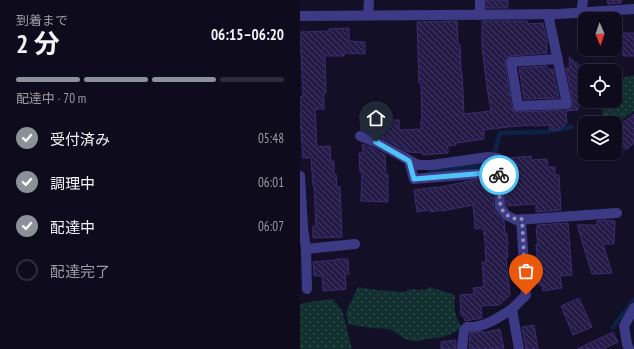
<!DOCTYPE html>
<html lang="ja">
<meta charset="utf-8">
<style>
body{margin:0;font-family:"PT Sans Narrow","Noto Sans JP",sans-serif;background:#1c1929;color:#f1f3f6;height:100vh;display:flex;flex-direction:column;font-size:15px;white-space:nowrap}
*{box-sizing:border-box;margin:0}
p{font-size:13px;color:#9b9ba3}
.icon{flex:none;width:22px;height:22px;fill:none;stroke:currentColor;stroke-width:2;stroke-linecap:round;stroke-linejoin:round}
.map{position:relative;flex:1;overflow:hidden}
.panel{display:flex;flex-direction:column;background:#0e0b1c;width:300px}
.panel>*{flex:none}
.needle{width:26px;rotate:178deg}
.buttons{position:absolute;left:278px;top:12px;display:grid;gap:8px}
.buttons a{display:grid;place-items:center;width:44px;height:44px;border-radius:8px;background:#0e0b1c;box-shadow:0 1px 3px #0004,0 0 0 1px #2e2b3b;font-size:20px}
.pin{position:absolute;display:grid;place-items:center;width:34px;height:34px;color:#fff;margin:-41px -17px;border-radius:50% 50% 50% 0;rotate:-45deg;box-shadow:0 0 4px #0007}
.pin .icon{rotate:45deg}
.courier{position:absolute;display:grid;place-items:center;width:40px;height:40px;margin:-20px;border:3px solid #4fc3f7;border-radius:50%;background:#fff;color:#222;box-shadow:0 1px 5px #0007}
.overview em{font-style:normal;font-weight:700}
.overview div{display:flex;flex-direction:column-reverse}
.overview{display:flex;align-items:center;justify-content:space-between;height:68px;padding:0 16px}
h1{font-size:26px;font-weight:700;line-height:30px}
.bar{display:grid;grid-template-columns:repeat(4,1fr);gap:6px 4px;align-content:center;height:48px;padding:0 16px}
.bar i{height:5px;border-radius:3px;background:#2e2b3b}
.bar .on{background:#8c9099}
.bar p{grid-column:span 4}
ol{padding:0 16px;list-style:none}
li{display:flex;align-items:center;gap:12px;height:44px}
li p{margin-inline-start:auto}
li .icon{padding:4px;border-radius:50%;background:#8c9099;color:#fff;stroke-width:4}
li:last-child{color:#9b9ba3}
li i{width:22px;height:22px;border:2px solid #2e2b3b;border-radius:50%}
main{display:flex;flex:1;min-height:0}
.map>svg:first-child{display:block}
.grass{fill:url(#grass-dots)}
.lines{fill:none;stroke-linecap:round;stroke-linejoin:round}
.stream{stroke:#0c2248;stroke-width:4.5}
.building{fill:url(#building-back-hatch);stroke:#3b2d73}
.street{stroke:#3d3a85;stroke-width:10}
.done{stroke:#948fb3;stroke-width:4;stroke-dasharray:0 7.2}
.route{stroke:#4fc3f7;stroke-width:5}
</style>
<main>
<section class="panel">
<div class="overview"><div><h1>2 分</h1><p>到着まで</p></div><em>06:15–06:20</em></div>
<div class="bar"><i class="on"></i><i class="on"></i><i class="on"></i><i></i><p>配達中 · 70 m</p></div>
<ol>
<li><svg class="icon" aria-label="check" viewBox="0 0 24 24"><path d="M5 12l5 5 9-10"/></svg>受付済み<p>05:48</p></li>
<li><svg class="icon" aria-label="check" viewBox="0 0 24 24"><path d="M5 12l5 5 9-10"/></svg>調理中<p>06:01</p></li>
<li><svg class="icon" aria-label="check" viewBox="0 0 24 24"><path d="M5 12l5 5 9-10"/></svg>配達中<p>06:07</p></li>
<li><i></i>配達完了</li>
</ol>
</section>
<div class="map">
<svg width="334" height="349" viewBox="0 0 334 349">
<defs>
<pattern id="grass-dots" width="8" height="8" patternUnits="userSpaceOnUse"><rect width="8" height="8" fill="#12302f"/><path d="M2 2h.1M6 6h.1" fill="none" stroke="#344d4e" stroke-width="1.8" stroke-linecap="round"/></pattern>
<pattern id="building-back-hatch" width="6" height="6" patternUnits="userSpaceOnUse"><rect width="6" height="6" fill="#241b47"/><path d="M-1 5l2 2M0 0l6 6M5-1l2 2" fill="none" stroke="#433b63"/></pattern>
</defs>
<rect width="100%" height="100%" fill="#130f26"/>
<g class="grass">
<polygon points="334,75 334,111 315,125 315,123 306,123 302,113 304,101 315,101 315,87 322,78"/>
<path d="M58 287 77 290 105 292 110 289 125 290 130 287 155 295C153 309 155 316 162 327L153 333 143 337 126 339 120 341H111L105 339 90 329 73 328 57 326 48 324 46 312Z"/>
<polygon points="33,299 42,310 52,349 0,349 0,304 15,301"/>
</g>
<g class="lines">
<g class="stream">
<polyline points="130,171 191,164 200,133 244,132 272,127"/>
<polyline points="313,327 334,300"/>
</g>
</g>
<g class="building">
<rect x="186" y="0" width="22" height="8"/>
<polygon points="307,0 322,0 321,3 308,4"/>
<polygon points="157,21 158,45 160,45 161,72 162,72 164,114 191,111 187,87 182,47 182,21 227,21 227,24 243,23 247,40 247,53 211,56 207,57 205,60 205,63 212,107 213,110 218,112 267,110 271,109 273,106 273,103 266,68 270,68 269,57 284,69 285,100 282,100 283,106 278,106 278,110 266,111 267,123 259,130 250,130 249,125 234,126 234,125 206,127 207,127 184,130 184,139 156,143 156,145 148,146 148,153 123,155 123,153 108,152 79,136 61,130 60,121 63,121 63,116 80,115 81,117 89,116 89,120 99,120 99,130 121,129 121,119 122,119 121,83 119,83 117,22"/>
<polygon points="49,28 49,41 65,42 65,54 44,53 44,56 25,56 26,93 24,93 24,109 15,109 17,147 30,146 31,161 34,161 34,174 36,174 37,187 40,187 42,237 13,238 13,226 16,226 14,186 13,186 11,158 3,158 1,128 0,128 0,97 3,96 1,51 0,51 0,32 29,31 29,29"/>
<polygon points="322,33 334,33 334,56 323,56"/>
<polygon points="247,66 247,69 253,69 259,98 224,99 219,68"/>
<polygon points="334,114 334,143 326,150 315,136 315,135 324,128 321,124"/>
<polygon points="62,144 73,148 85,155 86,175 88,175 88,202 61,201 62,172 60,172 59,153 63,153"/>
<polygon points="231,156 231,160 247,159 248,167 255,167 255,175 259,175 261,210 236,212 236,204 207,206 206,205 205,174 206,174 206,172 209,171 208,158"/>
<polygon points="192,179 194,208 195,211 201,219 204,221 205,234 207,233 208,244 207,244 208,257 206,257 210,295 199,305 181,306 182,318 165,321 163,315 161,315 160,295 174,294 173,288 184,287 182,262 186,262 185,250 186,250 183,228 175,229 173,205 142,211 142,210 130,212 130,210 117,212 114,190 136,187 136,188 174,180"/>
<polygon points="303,220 315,221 314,244 303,244 312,273 292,274 277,225 297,225 297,221"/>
<polygon points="268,223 272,275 260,276 262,288 243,291 242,285 239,285 236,244 238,244 236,229 237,229 237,225"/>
<polygon points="36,259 48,259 49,274 45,274 46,289 23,291 22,276 14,276 13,262 36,260"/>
<polygon points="279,298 292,327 273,335 261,306"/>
<polygon points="234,325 238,349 226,349 222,327"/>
<polygon points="200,329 204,349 169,349 170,333 183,331 183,333"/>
<polygon points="313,332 318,342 303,349 277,349"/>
<polygon points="156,340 156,349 141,349 141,342"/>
</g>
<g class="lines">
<g class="street">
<polyline points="281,13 283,0"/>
<polyline points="248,14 267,104 218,106 211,62 258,59"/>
<polyline points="68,15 69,0"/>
<polyline points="180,15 180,0"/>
<polyline points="0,16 259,14 334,9"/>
<polyline points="60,136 76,142 118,165 132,165 188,157 198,158 200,207 206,215 216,220 317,213"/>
<polyline points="109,161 114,179 198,172"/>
<polyline points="0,176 3,228 6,249 7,289"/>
<polyline points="6,249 55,244"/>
<path d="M162 349 164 330 167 327C184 328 198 318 212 309"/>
<polyline points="219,349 212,309 226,295 221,219"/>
<polyline points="329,349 327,344 324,326 334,308"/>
</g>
</g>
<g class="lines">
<path class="done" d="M199 175C199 182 199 202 201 207 204 215 213 220 222 219L226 295"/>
<polyline class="route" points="76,142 109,161 114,179 198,172 199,175"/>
</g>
</svg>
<div class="buttons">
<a><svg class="needle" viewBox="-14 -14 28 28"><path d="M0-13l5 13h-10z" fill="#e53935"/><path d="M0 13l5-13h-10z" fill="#9b9ba3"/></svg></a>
<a><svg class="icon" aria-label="locate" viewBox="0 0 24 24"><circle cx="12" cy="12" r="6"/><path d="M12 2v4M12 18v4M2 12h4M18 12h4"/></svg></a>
<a><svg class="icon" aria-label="layers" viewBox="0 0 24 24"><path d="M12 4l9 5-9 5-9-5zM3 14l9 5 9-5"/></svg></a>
</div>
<div class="pin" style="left:226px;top:295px;background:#ea580c"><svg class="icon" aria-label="bag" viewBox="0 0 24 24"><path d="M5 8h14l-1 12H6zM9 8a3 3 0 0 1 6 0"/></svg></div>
<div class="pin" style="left:76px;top:142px;background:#1f2937"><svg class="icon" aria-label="home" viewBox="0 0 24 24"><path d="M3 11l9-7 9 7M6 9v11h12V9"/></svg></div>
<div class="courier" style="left:199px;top:175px"><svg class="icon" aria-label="bike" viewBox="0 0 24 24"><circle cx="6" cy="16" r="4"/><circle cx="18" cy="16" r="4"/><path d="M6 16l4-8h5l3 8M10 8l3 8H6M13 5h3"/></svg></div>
</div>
</main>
